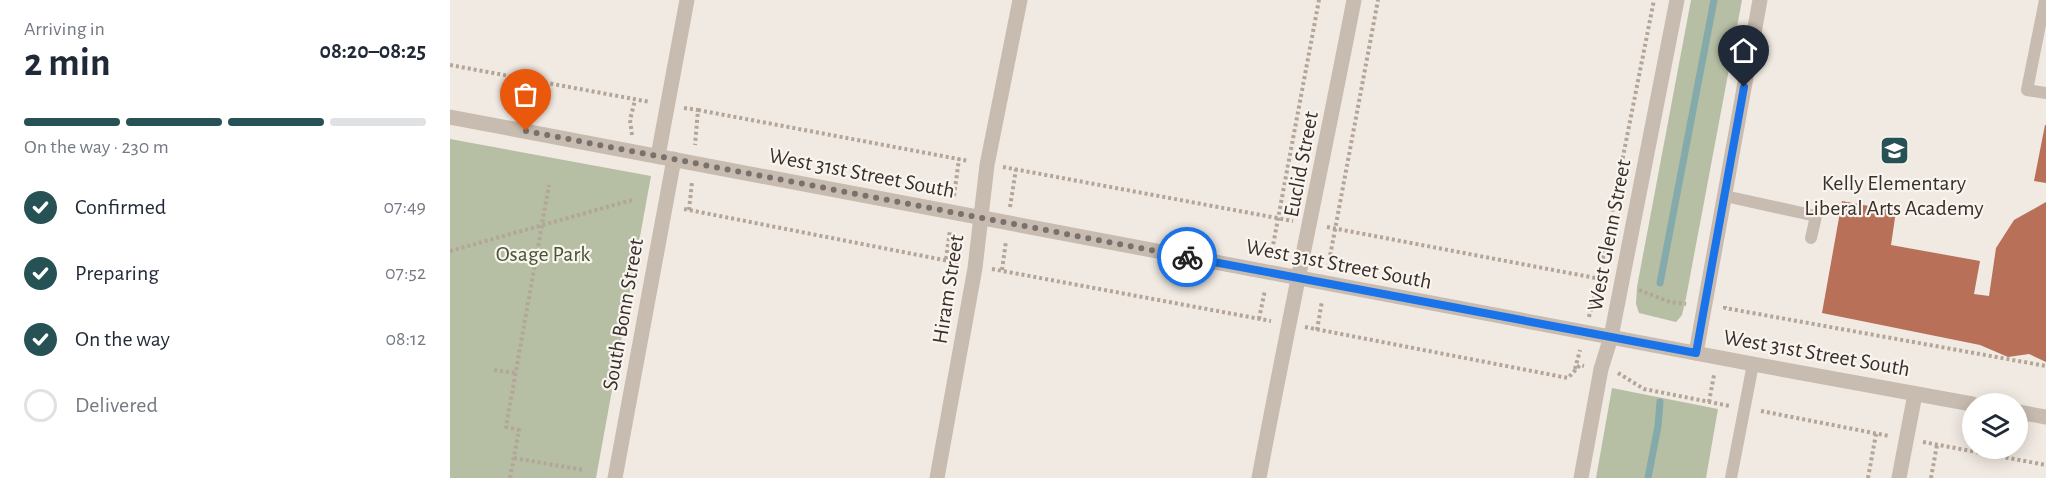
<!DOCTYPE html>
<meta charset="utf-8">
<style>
body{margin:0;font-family:"Alegreya Sans",sans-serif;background:#f6f6f7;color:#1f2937;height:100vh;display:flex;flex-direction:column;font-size:22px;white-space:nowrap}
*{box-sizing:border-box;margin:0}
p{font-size:20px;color:#747a83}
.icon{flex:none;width:33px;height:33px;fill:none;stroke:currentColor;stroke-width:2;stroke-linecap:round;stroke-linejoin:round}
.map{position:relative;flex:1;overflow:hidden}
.sheet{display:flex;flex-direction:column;background:#fff;width:450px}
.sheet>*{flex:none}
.tools{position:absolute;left:1512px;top:393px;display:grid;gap:12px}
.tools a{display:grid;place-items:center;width:66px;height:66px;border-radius:50%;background:#fff;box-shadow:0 3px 15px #0003;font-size:30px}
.pin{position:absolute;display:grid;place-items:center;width:51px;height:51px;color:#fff;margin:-62px -26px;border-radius:50% 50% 50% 0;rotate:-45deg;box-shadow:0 0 6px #0007}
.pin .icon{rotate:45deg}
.courier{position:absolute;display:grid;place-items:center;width:60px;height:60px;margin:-30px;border:4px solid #1a73e8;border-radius:50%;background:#fff;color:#222;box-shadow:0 2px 8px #0007}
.head em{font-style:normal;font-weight:700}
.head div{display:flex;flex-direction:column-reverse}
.head{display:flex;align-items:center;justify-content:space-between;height:102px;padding:0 24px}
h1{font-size:39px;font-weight:700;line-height:45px}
.bar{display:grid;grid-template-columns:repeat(4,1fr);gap:9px 6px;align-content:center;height:72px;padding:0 24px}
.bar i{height:8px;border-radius:4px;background:#e0e1e3}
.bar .on{background:#265255}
.bar p{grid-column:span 4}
ol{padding:0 24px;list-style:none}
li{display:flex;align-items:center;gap:18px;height:66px}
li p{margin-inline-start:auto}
li .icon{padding:6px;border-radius:50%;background:#265255;color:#fff;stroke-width:4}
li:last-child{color:#747a83}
li i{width:33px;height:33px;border:3px solid #e0e1e3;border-radius:50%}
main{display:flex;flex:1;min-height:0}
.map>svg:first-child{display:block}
.green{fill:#b6bfa4}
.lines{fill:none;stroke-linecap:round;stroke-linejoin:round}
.stream{stroke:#84aaab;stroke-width:7}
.building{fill:#b87059}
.path{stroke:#b4a599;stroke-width:4;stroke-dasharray:3 3;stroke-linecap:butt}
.service{stroke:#c8bbaf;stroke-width:12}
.minor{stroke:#c8bbaf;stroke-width:15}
.tertiary{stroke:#c8bbaf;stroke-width:15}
.done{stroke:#79716c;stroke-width:6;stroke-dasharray:0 10.8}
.route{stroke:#1a73e8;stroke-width:8}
.labels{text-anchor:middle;stroke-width:4.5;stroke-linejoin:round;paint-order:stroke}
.street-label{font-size:22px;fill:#38302c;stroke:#f9f4ee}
.poi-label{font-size:22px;fill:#38302c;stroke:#f9f4ee}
.park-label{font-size:22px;fill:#485433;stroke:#f9f4ee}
</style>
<main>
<section class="sheet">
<div class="head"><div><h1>2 min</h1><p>Arriving in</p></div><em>08:20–08:25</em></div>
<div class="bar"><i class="on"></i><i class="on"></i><i class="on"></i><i></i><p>On the way · 230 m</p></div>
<ol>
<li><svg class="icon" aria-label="check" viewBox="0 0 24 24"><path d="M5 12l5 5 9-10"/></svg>Confirmed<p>07:49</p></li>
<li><svg class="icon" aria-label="check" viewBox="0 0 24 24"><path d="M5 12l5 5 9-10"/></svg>Preparing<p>07:52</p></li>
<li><svg class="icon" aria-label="check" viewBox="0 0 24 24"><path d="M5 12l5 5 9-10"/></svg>On the way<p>08:12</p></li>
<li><i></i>Delivered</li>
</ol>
</section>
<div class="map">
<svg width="1596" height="478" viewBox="0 0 1596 478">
<rect width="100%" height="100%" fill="#f1eae2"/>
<g class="green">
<polygon points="1241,0 1292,0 1236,298 1232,315 1226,322 1189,313 1186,304 1187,287"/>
<polygon points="0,139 201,176 146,478 0,478"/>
<polygon points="1162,388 1268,409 1256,478 1146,478"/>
</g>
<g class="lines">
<g class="stream">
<polyline points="1210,283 1264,0"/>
<polyline points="1198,478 1208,426 1210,402"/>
</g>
</g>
<g class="building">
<polygon points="1595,125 1596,125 1596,183 1584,181"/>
<polygon points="1392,201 1446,211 1441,245 1530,261 1524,294 1539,296 1546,248 1564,220 1596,202 1596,362 1579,354 1558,357 1530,345 1372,313"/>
</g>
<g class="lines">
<g class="path">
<polyline points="0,65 200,102"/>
<polyline points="234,108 248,110 245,145"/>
<polyline points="248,110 519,161"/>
<polyline points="182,135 180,120 185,100"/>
<polyline points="553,167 843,221"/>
<polyline points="504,196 509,159"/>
<polyline points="560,207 566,169"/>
<polyline points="234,209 509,263"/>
<polyline points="239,210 242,182"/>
<polyline points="877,227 1156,280"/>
<polyline points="0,251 182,200"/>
<polyline points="821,256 869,0"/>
<polyline points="496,259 500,230"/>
<polyline points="878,267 928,0"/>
<polyline points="542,269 821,321"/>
<polyline points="552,270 556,241"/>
<polyline points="1189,290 1220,302 1236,304"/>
<polyline points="1275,306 1275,308 1596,366"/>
<polyline points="1139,317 1149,278 1204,0"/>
<polyline points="809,319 815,290"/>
<polyline points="855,327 1118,378 1130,365 1134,366"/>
<polyline points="867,330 872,301"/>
<polyline points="1125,369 1130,350"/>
<polyline points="44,370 65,373"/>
<polyline points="1168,373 1194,389 1280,406"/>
<polyline points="1259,402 1264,375"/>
<polyline points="1311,411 1439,436"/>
<polyline points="1473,442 1596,465"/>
<polyline points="64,458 133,470"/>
<polyline points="60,478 69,430 56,427 99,185"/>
<polyline points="1418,478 1426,434"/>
<polyline points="1481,478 1487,445"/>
</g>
<g class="service">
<polyline points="1595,0 1577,90 1596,93"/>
<polyline points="1275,196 1366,216 1361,238"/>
<polyline points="1281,478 1303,364"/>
</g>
<g class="minor">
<polyline points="208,156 237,0"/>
<polyline points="1246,353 1310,0"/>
<polyline points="165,478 224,159"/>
<polyline points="487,478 525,268 537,165 570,0"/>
<path d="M809 478C839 318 873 160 904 0"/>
<polyline points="1131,478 1151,369 1161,337 1227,0"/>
<polyline points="1449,478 1465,394"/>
</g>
<g class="tertiary">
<polyline points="0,117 1303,364 1522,404"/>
<polyline points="1568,412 1596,417"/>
</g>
</g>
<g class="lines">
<polyline class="done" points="76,131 737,257"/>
<polyline class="route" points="737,257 1246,353 1294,87"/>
</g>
<defs>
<symbol id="school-square" viewBox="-11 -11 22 22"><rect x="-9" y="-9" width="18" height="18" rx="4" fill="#265255" stroke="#f9f4ee"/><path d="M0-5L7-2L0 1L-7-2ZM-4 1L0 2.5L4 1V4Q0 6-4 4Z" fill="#fff"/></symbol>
</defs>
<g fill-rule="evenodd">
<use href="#school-square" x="1428" y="134" width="33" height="33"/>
</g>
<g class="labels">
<g class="street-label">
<text transform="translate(850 164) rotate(-79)" y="8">Euclid Street</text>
<text transform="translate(412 172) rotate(11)" y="8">West 31st Street South</text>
<text transform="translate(1158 235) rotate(-79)" y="8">West Glenn Street</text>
<text transform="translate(889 263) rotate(11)" y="8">West 31st Street South</text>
<text transform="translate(497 289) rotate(-81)" y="8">Hiram Street</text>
<text transform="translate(172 314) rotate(-80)" y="8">South Bonn Street</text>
<text transform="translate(1367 352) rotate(10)" y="8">West 31st Street South</text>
</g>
<g class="poi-label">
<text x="1444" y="190">Kelly Elementary<tspan x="1444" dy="25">Liberal Arts Academy</tspan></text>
</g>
<g class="park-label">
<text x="93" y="261">Osage Park</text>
</g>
</g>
</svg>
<div class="tools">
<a><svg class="icon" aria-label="layers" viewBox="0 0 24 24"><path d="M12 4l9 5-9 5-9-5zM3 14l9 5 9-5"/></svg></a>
</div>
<div class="pin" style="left:76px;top:131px;background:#ea580c"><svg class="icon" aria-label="bag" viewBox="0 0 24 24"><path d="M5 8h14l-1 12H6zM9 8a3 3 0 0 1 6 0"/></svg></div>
<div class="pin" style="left:1294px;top:87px;background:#1f2937"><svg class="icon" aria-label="home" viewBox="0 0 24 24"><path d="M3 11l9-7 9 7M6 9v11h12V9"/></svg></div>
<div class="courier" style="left:737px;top:257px"><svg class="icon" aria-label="bike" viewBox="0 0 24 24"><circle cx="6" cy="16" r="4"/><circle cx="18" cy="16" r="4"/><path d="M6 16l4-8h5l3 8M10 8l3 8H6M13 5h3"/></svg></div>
</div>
</main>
